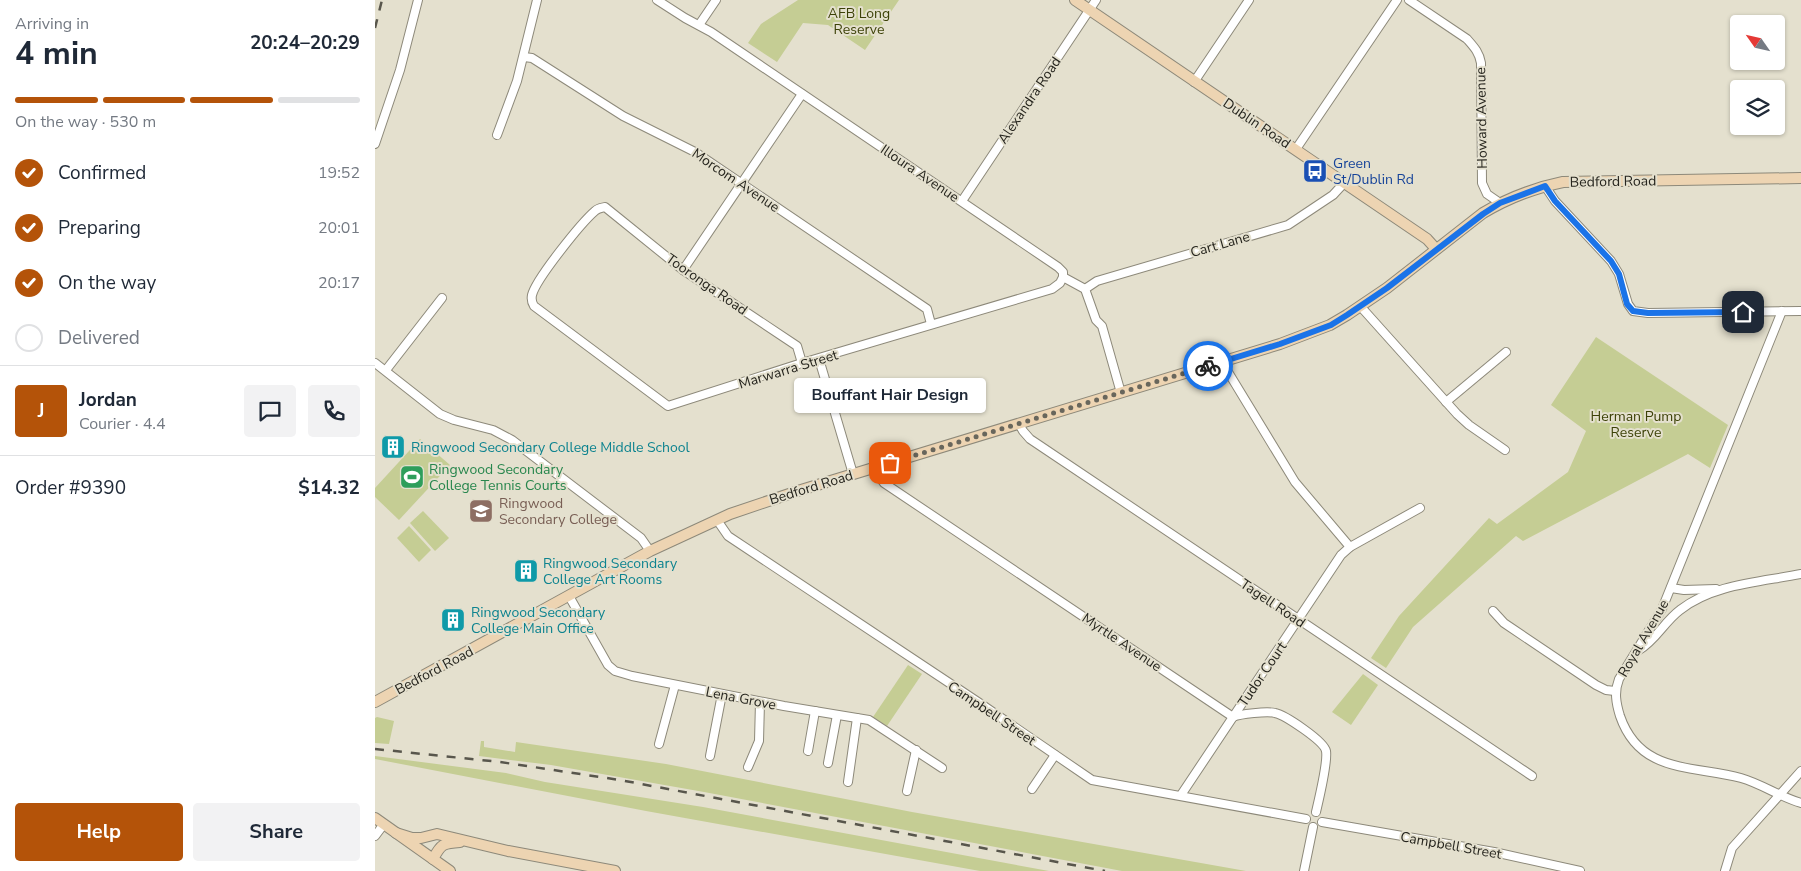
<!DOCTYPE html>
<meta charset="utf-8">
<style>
body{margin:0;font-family:"Nunito Sans",sans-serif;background:#f2f2f3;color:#1f2937;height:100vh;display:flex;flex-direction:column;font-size:19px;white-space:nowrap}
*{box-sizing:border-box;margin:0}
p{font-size:16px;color:#747a83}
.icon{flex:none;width:28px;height:28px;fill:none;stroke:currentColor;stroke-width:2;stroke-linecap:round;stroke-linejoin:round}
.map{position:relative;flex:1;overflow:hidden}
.side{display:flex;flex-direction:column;background:#fff;width:375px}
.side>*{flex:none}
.needle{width:32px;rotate:304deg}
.tools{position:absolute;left:1355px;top:15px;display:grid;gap:10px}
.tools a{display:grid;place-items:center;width:55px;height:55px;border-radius:5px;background:#fff;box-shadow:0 1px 4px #0004;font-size:25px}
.pin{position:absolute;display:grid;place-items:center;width:42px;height:42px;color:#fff;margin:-21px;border-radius:10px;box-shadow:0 2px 8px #0006}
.courier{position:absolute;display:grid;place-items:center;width:50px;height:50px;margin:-25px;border:4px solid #1a73e8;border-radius:50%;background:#fff;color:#222;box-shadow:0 1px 6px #0007}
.bubble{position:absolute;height:35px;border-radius:5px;background:#fff;box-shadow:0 1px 4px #0004;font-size:16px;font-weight:700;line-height:35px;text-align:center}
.headline em{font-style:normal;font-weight:700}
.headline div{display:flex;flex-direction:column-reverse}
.headline{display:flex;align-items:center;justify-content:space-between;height:85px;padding:0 15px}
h1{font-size:32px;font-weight:700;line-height:38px}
.bar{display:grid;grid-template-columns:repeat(4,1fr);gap:8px 5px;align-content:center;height:60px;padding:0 15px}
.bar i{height:6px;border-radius:4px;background:#e0e1e3}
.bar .active{background:#b45309}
.bar p{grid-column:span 4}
.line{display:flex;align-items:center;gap:12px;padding:0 15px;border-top:1px solid #e0e1e3}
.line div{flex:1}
.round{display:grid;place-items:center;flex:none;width:52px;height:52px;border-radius:5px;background:#f2f2f3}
ol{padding:0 15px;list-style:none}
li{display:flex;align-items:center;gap:15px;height:55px}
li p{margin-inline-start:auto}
li .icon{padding:5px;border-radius:50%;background:#b45309;color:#fff;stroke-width:4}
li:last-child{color:#747a83}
li i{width:28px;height:28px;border:2px solid #e0e1e3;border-radius:50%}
.primary-button{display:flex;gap:10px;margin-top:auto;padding:10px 15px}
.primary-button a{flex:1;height:58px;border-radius:5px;background:#b45309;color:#fff;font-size:20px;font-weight:700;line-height:58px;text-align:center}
.primary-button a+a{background:#f2f2f3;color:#1f2937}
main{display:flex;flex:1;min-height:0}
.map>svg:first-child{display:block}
.green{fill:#c5cd94}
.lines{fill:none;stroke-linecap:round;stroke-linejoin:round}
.street-casing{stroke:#8d897a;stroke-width:10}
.secondary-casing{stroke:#8d897a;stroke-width:12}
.street{stroke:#fff;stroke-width:8}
.secondary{stroke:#edd4b2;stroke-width:10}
.rail{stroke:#58564c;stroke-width:2.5;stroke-dasharray:9 9;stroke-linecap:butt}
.done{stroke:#68665c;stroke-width:5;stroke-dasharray:0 9}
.route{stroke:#1a73e8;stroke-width:6}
.labels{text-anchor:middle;stroke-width:4;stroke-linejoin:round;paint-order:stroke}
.park-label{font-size:14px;fill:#3c4107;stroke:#e4e0ce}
.street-label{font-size:14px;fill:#26251e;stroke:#e4e0ce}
.transit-label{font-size:14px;fill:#164399;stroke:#e4e0ce;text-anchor:start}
.culture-label{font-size:14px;fill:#0d838f;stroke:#e4e0ce;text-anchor:start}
.leisure-label{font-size:14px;fill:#27864d;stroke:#e4e0ce;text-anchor:start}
.education-label{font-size:14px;fill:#785e54;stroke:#e4e0ce;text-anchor:start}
</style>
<main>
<section class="side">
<div class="headline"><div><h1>4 min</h1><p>Arriving in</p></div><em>20:24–20:29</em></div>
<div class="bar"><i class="active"></i><i class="active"></i><i class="active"></i><i></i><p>On the way · 530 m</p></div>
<ol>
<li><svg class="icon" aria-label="check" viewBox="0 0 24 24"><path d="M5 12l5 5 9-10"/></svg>Confirmed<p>19:52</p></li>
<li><svg class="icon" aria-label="check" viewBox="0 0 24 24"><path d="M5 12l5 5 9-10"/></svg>Preparing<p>20:01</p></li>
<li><svg class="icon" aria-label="check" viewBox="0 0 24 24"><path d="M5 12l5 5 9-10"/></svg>On the way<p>20:17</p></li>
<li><i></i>Delivered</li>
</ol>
<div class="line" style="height:90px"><b class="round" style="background:#b45309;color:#fff">J</b><div><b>Jordan</b><p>Courier · 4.4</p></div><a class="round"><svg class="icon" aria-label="chat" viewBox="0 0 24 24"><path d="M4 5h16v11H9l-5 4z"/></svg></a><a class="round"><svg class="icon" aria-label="phone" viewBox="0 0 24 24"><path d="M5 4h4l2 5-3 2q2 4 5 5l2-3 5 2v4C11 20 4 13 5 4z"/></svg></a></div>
<div class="line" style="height:65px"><div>Order #9390</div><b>$14.32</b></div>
<div class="primary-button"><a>Help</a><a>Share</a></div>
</section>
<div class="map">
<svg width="1426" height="871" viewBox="0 0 1426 871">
<rect width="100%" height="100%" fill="#e4e0ce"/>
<g class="green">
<polygon points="423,0 524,0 490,50 453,25 428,23 402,62 373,43 386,24"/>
<polygon points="1221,337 1353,425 1335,468 1313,454 1148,541 1141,536 1038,627 1011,668 996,658 1024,616 1114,518 1122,524 1193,472 1211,431 1176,405"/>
<polygon points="45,439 75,465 24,520 0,497 0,488"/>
<polygon points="48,511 74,538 60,551 35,523"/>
<polygon points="34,526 56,550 44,562 22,538"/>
<polygon points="533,665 547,674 512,726 498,717"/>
<polygon points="988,674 1003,685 976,725 957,712"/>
<polygon points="2,717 19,721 14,744 0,743 0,718"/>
<polygon points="106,741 109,741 109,747 140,752 141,742 291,764 537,812 871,871 747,871 329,792 176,765 104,756"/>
<polygon points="0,756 131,773 170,782 328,807 674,871 605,871 271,811 0,759"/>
</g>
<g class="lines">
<defs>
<g id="street">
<polyline points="282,0 310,18 336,32 683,267 688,272 688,277 710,289 721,320 727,326 746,393"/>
<path d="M1034 0 1092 39C1099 47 1104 52 1106 63L1107 183 1112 194 1125 203"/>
<polyline points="324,25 341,0"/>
<polyline points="149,57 157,58 248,116 320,152 552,309 556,324"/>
<polyline points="819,82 874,0"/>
<polyline points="122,135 142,81 162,0"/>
<polyline points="0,144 25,70 43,0"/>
<polyline points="921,149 1022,0"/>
<polyline points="1170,186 1180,201 1236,261 1244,274 1253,304 1258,311 1273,313 1426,311"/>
<polyline points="587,201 721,0"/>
<polyline points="308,270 427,94"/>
<polyline points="710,289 722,281 913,225 958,195 970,182"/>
<polyline points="986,307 1082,414 1094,425 1130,450"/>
<path d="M1407 311 1287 609 1244 679C1239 692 1241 703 1245 716 1265 774 1317 765 1366 778 1387 784 1405 797 1426 803"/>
<polyline points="444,359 478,474"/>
<polyline points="847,362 920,482 975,547"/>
<polyline points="0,363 65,414 79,420 118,430 137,440 266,538 275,551"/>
<path d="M427 363 422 346 308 270 230 207C226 208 223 208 220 211 206 223 161 279 157 295 156 300 157 303 159 306L293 406 427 363 677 289 685 283 688 277"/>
<polyline points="11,370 67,298"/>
<polyline points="1071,402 1131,352"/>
<polyline points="644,424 648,431 655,439 1157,776"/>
<path d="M498 468 509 483 858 717C865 714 892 711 900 713 910 715 949 741 951 751 953 762 944 799 941 812"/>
<polyline points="342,520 353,536 606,704 717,780 931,819"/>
<polyline points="1296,588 1309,590 1341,589"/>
<polyline points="194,596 233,665 240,671 257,676 409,706 494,720 567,768"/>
<polyline points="1118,611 1129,623 1221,685 1231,690 1240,691"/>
<path d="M1264 650C1281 640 1289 622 1305 610 1338 584 1386 582 1426 574"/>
<polyline points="284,744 300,685"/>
<polyline points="433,751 440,711"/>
<polyline points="335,756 347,694"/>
<polyline points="453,763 462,715"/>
<polyline points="373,767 384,741 385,702"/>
<polyline points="473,782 482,718"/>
<polyline points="657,789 680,755"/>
<polyline points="532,791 541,750"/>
<polyline points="806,795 966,555 975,547 1045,508"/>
<polyline points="947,822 1119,852 1205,871"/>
<polyline points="0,836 9,824"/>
<polyline points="929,871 938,827"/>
<polyline points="1350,871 1357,848 1426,771"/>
</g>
<g id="secondary">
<polyline points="700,0 1052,239 1061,249"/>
<path d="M0 702 275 551 355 514 426 490 905 344 955 325 972 315 1012 288 1108 213C1133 198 1159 188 1188 182L1426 178"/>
<polyline points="0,818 75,871"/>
<polyline points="21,833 37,838 46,838 62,834 133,851 240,871"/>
<path d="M58 859C66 844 68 843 85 842"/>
</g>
</defs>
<use href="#street" class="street-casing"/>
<use href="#secondary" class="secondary-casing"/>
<use href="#street" class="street"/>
<use href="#secondary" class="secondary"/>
<g class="rail">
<polyline points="0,28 7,0"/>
<polyline points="0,749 125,762 245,780 730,871"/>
</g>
</g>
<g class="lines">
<polyline class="done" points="515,463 833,366"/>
<polyline class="route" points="833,366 905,344 956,325 972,315 1012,288 1108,214 1125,203 1170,186 1180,201 1236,261 1244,274 1252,304 1258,311 1273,313 1368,312"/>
</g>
<defs>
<symbol id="bus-square" viewBox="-11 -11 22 22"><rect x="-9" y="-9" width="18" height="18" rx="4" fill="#1a4fb4" stroke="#e4e0ce"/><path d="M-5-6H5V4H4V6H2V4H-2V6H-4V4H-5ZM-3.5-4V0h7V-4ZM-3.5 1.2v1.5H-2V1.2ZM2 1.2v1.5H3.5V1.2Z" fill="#fff"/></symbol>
<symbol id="building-square" viewBox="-11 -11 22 22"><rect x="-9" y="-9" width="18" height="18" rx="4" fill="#0f9aa8" stroke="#e4e0ce"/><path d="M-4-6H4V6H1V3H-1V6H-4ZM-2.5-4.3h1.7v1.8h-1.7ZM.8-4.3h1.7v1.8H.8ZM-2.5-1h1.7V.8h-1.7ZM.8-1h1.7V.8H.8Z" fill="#fff"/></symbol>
<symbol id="stadium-square" viewBox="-11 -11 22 22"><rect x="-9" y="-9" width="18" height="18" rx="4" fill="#2e9e5b" stroke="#e4e0ce"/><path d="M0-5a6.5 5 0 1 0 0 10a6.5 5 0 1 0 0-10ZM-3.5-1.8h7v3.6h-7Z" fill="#fff"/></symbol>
<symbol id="school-square" viewBox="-11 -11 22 22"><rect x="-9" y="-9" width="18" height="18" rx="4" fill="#8d6e63" stroke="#e4e0ce"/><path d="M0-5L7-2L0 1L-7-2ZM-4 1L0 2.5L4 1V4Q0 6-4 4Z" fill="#fff"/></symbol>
</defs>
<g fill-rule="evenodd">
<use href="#bus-square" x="926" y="157" width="28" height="28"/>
<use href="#building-square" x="4" y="433" width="28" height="28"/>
<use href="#stadium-square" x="23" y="463" width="28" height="28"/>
<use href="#school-square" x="92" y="497" width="28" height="28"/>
<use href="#building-square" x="137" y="557" width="28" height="28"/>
<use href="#building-square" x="64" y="606" width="28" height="28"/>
</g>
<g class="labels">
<g class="park-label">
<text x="484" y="18">AFB Long<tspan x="484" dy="16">Reserve</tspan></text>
<text x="1261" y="421">Herman Pump<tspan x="1261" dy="16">Reserve</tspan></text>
</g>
<g class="street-label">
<text transform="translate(654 100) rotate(-56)" y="5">Alexandra Road</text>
<text transform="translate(1106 118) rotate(-91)" y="5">Howard Avenue</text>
<text transform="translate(882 123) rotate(34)" y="5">Dublin Road</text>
<text transform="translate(545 173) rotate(34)" y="5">Illoura Avenue</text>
<text transform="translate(361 180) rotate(34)" y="5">Morcom Avenue</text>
<text transform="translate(1238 181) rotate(-1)" y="5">Bedford Road</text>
<text transform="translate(845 244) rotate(-16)" y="5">Cart Lane</text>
<text transform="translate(332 284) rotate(35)" y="5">Tooronga Road</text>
<text transform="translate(413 369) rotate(-17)" y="5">Marwarra Street</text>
<text transform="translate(436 487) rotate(-17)" y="5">Bedford Road</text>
<text transform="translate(898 603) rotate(34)" y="5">Tagell Road</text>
<text transform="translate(1268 638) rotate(-60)" y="5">Royal Avenue</text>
<text transform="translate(747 642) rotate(34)" y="5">Myrtle Avenue</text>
<text transform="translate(59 670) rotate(-28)" y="5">Bedford Road</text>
<text transform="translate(887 674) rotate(-56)" y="5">Tudor Court</text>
<text transform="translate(366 698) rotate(11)" y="5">Lena Grove</text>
<text transform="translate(617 713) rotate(34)" y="5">Campbell Street</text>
<text transform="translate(1076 845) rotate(10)" y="5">Campbell Street</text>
</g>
<g class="transit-label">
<text x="958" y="168">Green<tspan x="958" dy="16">St/Dublin Rd</tspan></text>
</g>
<g class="culture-label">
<text x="36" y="452">Ringwood Secondary College Middle School</text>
<text x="168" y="568">Ringwood Secondary<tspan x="168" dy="16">College Art Rooms</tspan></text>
<text x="96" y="617">Ringwood Secondary<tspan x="96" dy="16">College Main Office</tspan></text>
</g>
<g class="leisure-label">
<text x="54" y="474">Ringwood Secondary<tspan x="54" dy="16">College Tennis Courts</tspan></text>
</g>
<g class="education-label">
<text x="124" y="508">Ringwood<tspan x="124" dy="16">Secondary College</tspan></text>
</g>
</g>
</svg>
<div class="tools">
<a><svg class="needle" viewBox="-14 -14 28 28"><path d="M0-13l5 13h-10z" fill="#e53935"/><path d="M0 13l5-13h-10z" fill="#747a83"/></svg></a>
<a><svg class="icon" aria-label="layers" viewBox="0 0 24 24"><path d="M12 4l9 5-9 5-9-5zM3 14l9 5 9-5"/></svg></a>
</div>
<div class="pin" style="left:515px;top:463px;background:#ea580c"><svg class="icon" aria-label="bag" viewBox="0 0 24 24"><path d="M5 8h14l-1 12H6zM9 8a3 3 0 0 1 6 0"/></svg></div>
<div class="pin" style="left:1368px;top:312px;background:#1f2937"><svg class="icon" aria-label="home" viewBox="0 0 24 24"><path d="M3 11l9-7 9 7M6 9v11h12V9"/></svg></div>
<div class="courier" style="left:833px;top:366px"><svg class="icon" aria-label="bike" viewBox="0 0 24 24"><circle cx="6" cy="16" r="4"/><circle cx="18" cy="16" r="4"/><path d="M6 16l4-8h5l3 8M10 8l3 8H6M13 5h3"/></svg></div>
<div class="bubble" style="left:419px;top:378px;width:192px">Bouffant Hair Design</div>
</div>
</main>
